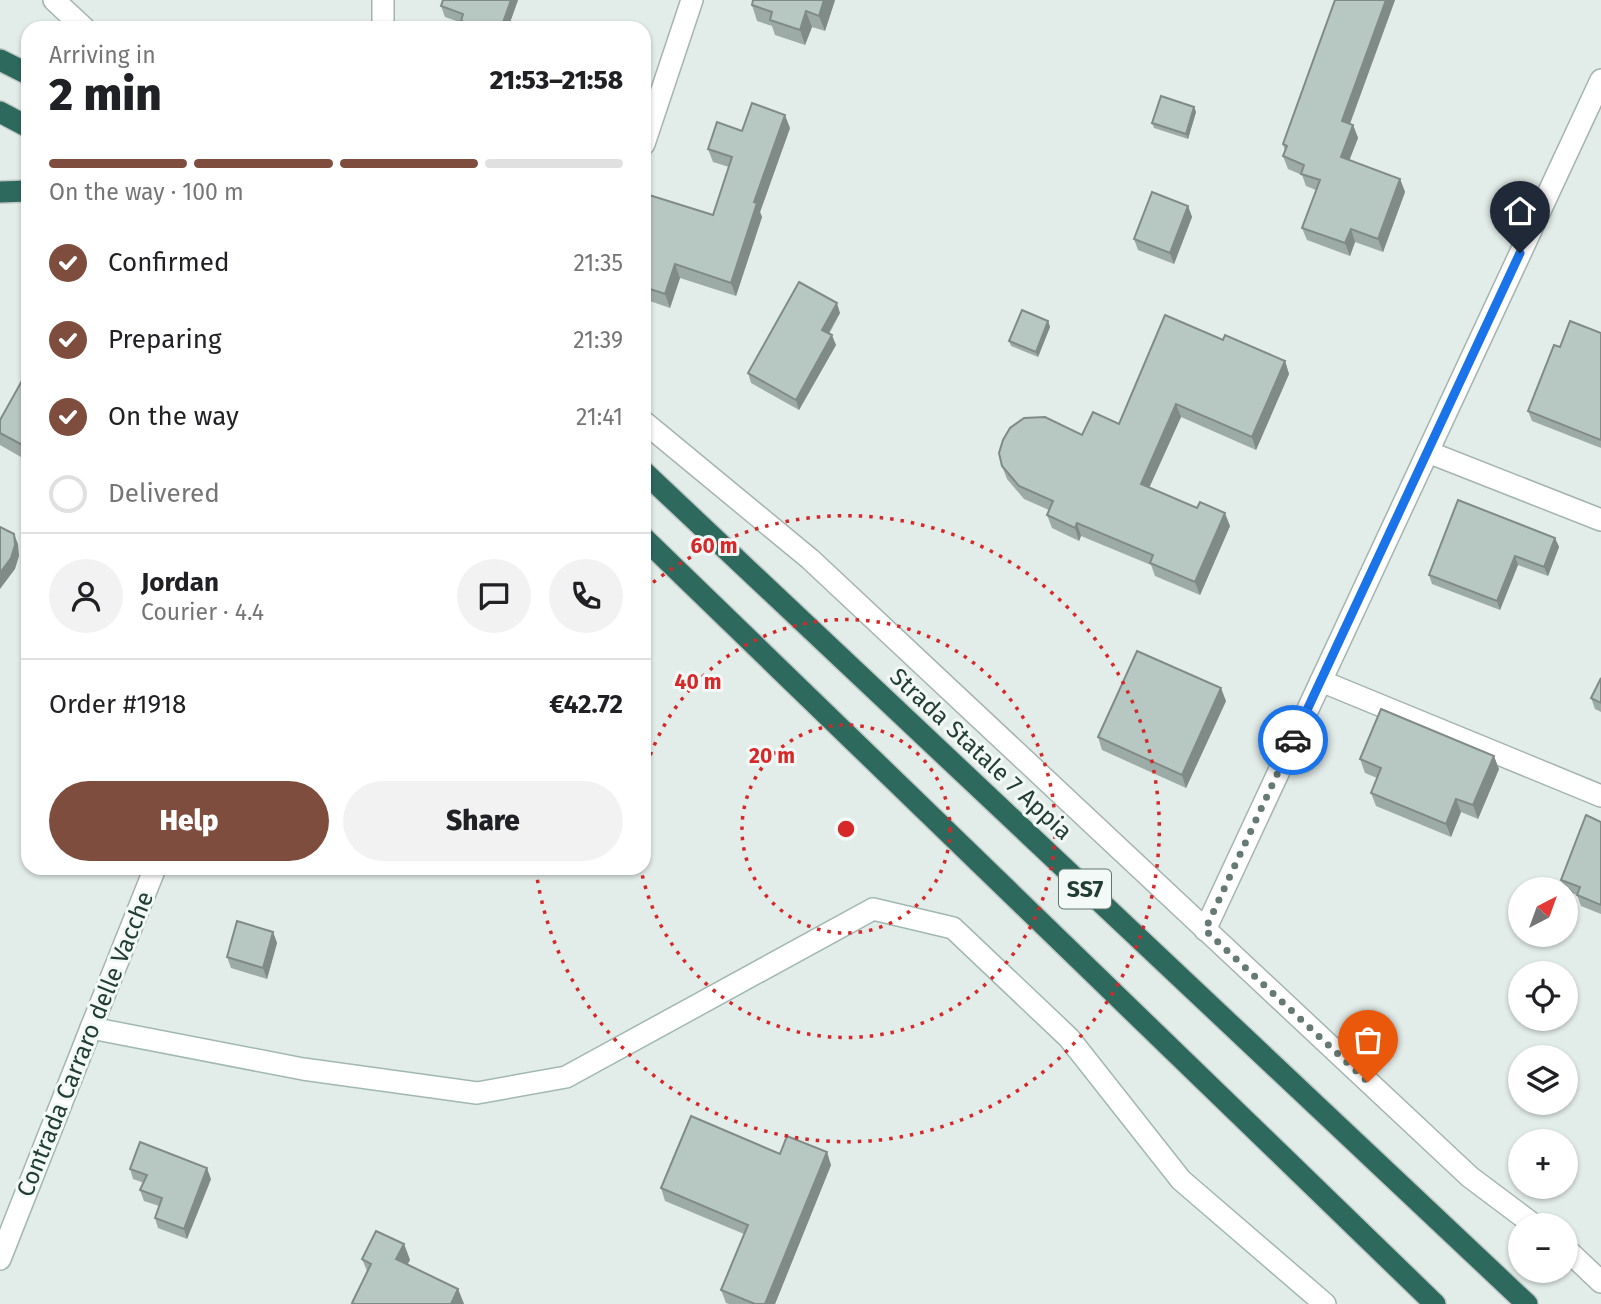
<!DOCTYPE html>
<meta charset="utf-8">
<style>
body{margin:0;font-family:"Fira Sans",sans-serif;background:#f2f2f2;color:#202124;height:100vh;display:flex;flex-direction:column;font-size:26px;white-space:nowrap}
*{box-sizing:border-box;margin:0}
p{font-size:23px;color:#757577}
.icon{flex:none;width:38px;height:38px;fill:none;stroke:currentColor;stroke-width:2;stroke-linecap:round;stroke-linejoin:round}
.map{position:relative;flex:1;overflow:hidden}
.side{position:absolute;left:21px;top:21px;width:630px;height:854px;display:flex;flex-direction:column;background:#fff;border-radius:21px;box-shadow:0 2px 5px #0004}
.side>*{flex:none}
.needle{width:46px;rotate:41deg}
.controls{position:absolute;left:1508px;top:877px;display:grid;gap:14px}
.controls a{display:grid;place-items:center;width:70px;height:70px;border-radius:50%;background:#fff;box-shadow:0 2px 5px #0004;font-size:35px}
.pin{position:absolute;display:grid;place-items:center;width:60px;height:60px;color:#fff;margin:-72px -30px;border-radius:50% 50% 50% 0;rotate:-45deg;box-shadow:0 0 7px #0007}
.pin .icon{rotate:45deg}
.courier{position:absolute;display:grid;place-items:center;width:70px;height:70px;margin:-35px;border:5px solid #1a73e8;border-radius:50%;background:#fff;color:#222;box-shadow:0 2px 9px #0007}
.head em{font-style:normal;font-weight:800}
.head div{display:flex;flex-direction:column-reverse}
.head{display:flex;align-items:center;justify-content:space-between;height:119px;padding:0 28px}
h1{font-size:46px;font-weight:800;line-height:52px}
.bar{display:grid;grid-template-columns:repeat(4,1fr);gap:10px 7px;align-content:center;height:84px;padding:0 28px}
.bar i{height:9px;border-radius:5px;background:#e0e0e0}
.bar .selected{background:#7e4d3d}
.bar p{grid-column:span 4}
.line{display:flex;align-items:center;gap:18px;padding:0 28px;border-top:2px solid #e0e0e0}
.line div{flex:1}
.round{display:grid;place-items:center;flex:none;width:74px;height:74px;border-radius:37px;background:#f2f2f2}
ol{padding:0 28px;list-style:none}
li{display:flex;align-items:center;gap:21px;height:77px}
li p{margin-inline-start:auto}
li .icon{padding:7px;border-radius:50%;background:#7e4d3d;color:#fff;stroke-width:4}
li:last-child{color:#757577}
li i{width:38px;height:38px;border:4px solid #e0e0e0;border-radius:50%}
.button{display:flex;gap:14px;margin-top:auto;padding:14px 28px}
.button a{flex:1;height:80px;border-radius:42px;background:#7e4d3d;color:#fff;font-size:28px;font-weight:800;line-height:80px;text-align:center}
.button a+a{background:#f2f2f2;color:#202124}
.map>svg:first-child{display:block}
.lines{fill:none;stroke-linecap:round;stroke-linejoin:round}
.street-casing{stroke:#a5b4af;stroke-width:24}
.secondary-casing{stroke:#a1b8b0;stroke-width:24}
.highway-casing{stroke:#c1c9c7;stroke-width:24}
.street{stroke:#fff;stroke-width:21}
.secondary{stroke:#fff;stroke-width:21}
.highway{stroke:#2e695e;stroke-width:21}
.wall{fill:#9daba6}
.shaded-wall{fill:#808b87}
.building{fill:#b7c7c1;stroke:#808b87;stroke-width:2}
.done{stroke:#657a74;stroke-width:7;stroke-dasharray:0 12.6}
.route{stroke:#1a73e8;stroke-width:9}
.ring{fill:none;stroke:#d62828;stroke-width:3.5;stroke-dasharray:3.5 7}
.labels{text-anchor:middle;stroke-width:6;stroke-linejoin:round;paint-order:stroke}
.shield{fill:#f3f9f6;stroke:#617570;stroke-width:2}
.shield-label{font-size:23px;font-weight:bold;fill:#223d36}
.street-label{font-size:24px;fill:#223d36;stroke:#f3f9f6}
.centre{fill:#d62828;stroke:#f3f9f6;stroke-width:3.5}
.ring-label{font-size:21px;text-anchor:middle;font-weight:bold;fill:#d62828;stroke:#f3f9f6;stroke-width:6;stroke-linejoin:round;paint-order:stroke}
</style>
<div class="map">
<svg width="1601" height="1304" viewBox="0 0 1601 1304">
<rect width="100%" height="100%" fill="#e2ece8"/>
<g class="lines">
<defs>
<g id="street">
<polyline points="54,0 84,28"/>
<polyline points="383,28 383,0"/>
<polyline points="644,144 692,0"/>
<polyline points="644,422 810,559 1470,1177 1534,1225"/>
<polyline points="1428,452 1601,520"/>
<polyline points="1321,681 1601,796"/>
<polyline points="1205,930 1601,80"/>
<polyline points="91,1028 155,868"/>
<polyline points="1566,1249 1601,1282"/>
</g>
<polyline id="secondary" points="0,1259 91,1028 303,1069 477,1093 566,1077 873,909 953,928 1069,1038 1181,1180 1325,1304"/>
<g id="highway">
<polyline points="0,60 28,74"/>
<polyline points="0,112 28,127"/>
<polyline points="0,192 28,191"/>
<polyline points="644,472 1527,1304"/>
<polyline points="644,538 1435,1304"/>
</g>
</defs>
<use href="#street" class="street-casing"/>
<use href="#secondary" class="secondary-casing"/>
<use href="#highway" class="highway-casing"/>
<use href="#street" class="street"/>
<use href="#secondary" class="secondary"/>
<use href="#highway" class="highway"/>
</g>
<g class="wall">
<polygon points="443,0 518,0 508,28 464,28 462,23 445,17 441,6"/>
<polygon points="753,0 835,0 825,31 812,27 805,45 775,35 772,26 757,21 752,5"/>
<polygon points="1335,0 1395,0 1350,124 1353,125 1358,138 1349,160 1400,179 1405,192 1383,252 1355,242 1350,256 1307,240 1302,228 1316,190 1306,186 1302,175 1288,169 1283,156 1285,151 1283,144"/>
<polygon points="1194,107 1196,112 1188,139 1154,128 1152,123"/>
<polygon points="790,128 760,212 762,217 736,296 680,278 670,308 644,299 644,201 713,215 729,167 713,162 708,149 742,131"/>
<polygon points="1188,206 1192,217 1174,264 1138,250 1134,239"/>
<polygon points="840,313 829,334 836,345 799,410 751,383 748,373"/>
<polygon points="1048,321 1050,327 1038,357 1011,346 1009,341"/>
<polygon points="1601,333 1601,448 1532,421 1528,411 1560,347"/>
<polygon points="1223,340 1285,361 1289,374 1256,450 1181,417 1149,488 1230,526 1200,595 1155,576 1151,565 1081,536 1079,541 1052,528 1047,515 1049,510 1024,499 1007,479 1002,466 1082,435 1119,424"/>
<polygon points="28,370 28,461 0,445 0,420"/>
<polygon points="1555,538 1559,547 1548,576 1518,565 1500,610 1432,584 1429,575"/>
<polygon points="1601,678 1601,712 1595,709 1591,698"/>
<polygon points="1226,701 1186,788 1102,750 1098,737"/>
<polygon points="1360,759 1499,769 1478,819 1461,812 1451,837 1376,806 1371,793 1377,778 1365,773"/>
<polygon points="1601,822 1601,914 1581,906 1577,895 1566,891 1566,889 1564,889 1561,880"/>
<polygon points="273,932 277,943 267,979 231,968 227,957"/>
<polygon points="780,1154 831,1165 775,1304 729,1304 726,1303 721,1290 744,1234 665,1201 661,1188"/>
<polygon points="130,1169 211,1179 187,1239 158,1228 155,1218 159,1206 144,1201 140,1190 144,1183 133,1179"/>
<polygon points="404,1244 410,1260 407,1264 458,1289 464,1304 352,1304 352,1303 367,1271 362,1259"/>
</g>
<g class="shaded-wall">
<polygon points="511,0 518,0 508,28 501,28"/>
<polygon points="824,0 835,0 825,31 819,16"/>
<polygon points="1386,0 1395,0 1346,134 1342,121"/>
<polygon points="806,11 812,27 805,45 800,30"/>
<polygon points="1194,107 1196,112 1188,139 1186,134"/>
<polygon points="785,115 790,128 760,212 762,217 736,296 731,283 754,202"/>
<polygon points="1353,125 1358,138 1346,169 1341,157"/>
<polygon points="1400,179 1405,192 1383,252 1378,239"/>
<polygon points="1188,206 1192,217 1174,264 1170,253"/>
<polygon points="1351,229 1355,242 1350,256 1345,243"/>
<polygon points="675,264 680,278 670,308 665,294"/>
<polygon points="837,303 840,313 825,339 822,330"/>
<polygon points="1048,321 1050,327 1038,357 1036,352"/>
<polygon points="832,335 836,345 799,410 796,400"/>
<polygon points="1285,361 1289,374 1256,450 1252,437"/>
<polygon points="1176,404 1181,417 1145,497 1141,484"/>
<polygon points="1225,513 1230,526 1200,595 1195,582"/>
<polygon points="1077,523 1081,536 1079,541 1075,528"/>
<polygon points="14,534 18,544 19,556 15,569 0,589 0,573"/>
<polygon points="1555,538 1559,547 1548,576 1544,567"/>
<polygon points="1515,556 1518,565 1500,610 1497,601"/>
<polygon points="1221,688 1226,701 1186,788 1182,775"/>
<polygon points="1494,756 1499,769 1478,819 1473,805"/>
<polygon points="1456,799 1461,812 1451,837 1446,824"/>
<polygon points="273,932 277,943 267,979 263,968"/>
<polygon points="827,1152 831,1165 775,1304 765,1304"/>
<polygon points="207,1168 211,1179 187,1239 184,1229"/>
<polygon points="404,1244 410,1260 402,1275 396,1259"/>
<polygon points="458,1289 464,1304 451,1304"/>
</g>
<g class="building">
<polygon points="443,0 511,0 501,28 482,28 461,21 463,14 441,6"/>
<polygon points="753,0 824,0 819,16 806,11 800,30 770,20 772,12 752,5"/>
<polygon points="1335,0 1386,0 1342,121 1353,125 1341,157 1400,179 1378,239 1351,229 1345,243 1302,228 1320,180 1301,174 1304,165 1283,156 1287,146 1283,144"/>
<polygon points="1161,96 1194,107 1186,134 1152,123"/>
<polygon points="752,103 785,115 754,202 757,203 731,283 675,264 665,294 644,287 644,201 646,194 713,215 732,157 708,149 717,122 742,131"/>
<polygon points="1152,192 1188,206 1170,253 1134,239"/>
<polygon points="799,282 837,303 822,330 832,335 796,400 748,373"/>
<polygon points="1022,310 1048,321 1036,352 1009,341"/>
<polygon points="1165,315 1223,340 1225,335 1285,361 1252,437 1176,404 1141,484 1197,508 1200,502 1225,513 1195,582 1150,563 1153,555 1077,523 1075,528 1047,515 1053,501 1019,486 1002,466 999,453 1003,440 1010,428 1024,418 1045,417 1082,435 1093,412 1119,424"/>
<polygon points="1570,321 1601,333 1601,440 1528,411 1554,345 1560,347"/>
<polygon points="28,370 28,448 0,433 0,420"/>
<polygon points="1458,500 1555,538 1544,567 1515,556 1497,601 1429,575"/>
<polygon points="0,527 14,534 15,545 11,558 0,573"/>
<polygon points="1137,651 1221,688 1182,775 1098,737"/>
<polygon points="1601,678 1601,703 1591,698"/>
<polygon points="1381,709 1494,756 1473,805 1456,799 1446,824 1371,793 1381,768 1360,759"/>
<polygon points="1586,815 1601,822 1601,905 1577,895 1580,887 1561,880"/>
<polygon points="237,921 273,932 263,968 227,957"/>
<polygon points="691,1116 780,1154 787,1136 827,1152 765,1304 755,1304 721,1290 748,1225 661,1188"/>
<polygon points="140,1142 207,1168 184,1229 155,1218 162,1198 140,1190 147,1175 130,1169"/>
<polygon points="376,1231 404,1244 396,1259 458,1289 451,1304 355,1304 352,1303 371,1264 362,1259"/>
</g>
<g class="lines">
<polyline class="done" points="1293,740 1205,930 1368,1082"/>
<polyline class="route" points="1293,740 1520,253"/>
</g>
<g class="ring">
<circle cx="846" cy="829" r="104"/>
<path d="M644 775A209 209 0 1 1 641 869"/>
<path d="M645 589A313 313 0 1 1 536 870"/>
</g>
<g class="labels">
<rect class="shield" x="1059" y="869.5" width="52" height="39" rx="5"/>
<g class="shield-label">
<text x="1085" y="897">SS7</text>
</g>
<g class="street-label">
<text transform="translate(981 754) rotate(43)" y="8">Strada Statale 7 Appia</text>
<text transform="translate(85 1044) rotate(-68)" y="8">Contrada Carraro delle Vacche</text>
</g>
</g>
<circle cx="846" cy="829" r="10" class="centre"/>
<g class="ring-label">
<text x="714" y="553">60 m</text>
<text x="698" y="689">40 m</text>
<text x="772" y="763">20 m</text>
</g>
</svg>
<div class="controls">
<a><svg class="needle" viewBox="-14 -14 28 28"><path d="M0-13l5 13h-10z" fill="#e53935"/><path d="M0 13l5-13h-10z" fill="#757577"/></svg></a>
<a><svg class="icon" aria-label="locate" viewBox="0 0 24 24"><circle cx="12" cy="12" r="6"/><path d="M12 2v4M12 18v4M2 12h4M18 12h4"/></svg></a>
<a><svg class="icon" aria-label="layers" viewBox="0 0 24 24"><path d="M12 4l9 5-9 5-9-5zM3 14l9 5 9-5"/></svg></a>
<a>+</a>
<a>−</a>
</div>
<div class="pin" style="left:1368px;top:1082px;background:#ea580c"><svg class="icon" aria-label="bag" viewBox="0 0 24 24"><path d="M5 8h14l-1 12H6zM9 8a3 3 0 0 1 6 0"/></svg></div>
<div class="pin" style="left:1520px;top:253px;background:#1f2937"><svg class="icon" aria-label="home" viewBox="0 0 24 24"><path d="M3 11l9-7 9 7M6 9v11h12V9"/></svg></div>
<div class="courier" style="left:1293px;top:740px"><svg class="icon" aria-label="car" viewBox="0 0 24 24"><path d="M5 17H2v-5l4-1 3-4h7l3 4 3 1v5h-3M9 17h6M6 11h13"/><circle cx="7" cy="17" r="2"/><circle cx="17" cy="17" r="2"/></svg></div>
<section class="side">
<div class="head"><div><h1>2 min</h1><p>Arriving in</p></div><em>21:53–21:58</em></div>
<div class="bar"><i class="selected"></i><i class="selected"></i><i class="selected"></i><i></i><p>On the way · 100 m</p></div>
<ol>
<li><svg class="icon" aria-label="check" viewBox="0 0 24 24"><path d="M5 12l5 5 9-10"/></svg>Confirmed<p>21:35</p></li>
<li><svg class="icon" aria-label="check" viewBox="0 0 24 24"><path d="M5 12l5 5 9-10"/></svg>Preparing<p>21:39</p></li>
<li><svg class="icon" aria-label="check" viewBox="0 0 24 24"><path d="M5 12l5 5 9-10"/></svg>On the way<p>21:41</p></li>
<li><i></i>Delivered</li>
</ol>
<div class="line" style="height:126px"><a class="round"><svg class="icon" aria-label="person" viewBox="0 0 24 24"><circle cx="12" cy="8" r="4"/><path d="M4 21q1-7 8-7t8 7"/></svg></a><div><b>Jordan</b><p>Courier · 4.4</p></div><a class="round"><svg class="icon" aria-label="chat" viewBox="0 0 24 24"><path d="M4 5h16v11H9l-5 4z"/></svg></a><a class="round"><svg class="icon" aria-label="phone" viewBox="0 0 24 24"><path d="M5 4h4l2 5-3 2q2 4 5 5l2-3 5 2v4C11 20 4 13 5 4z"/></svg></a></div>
<div class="line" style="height:91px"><div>Order #1918</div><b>€42.72</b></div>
<div class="button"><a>Help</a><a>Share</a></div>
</section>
</div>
